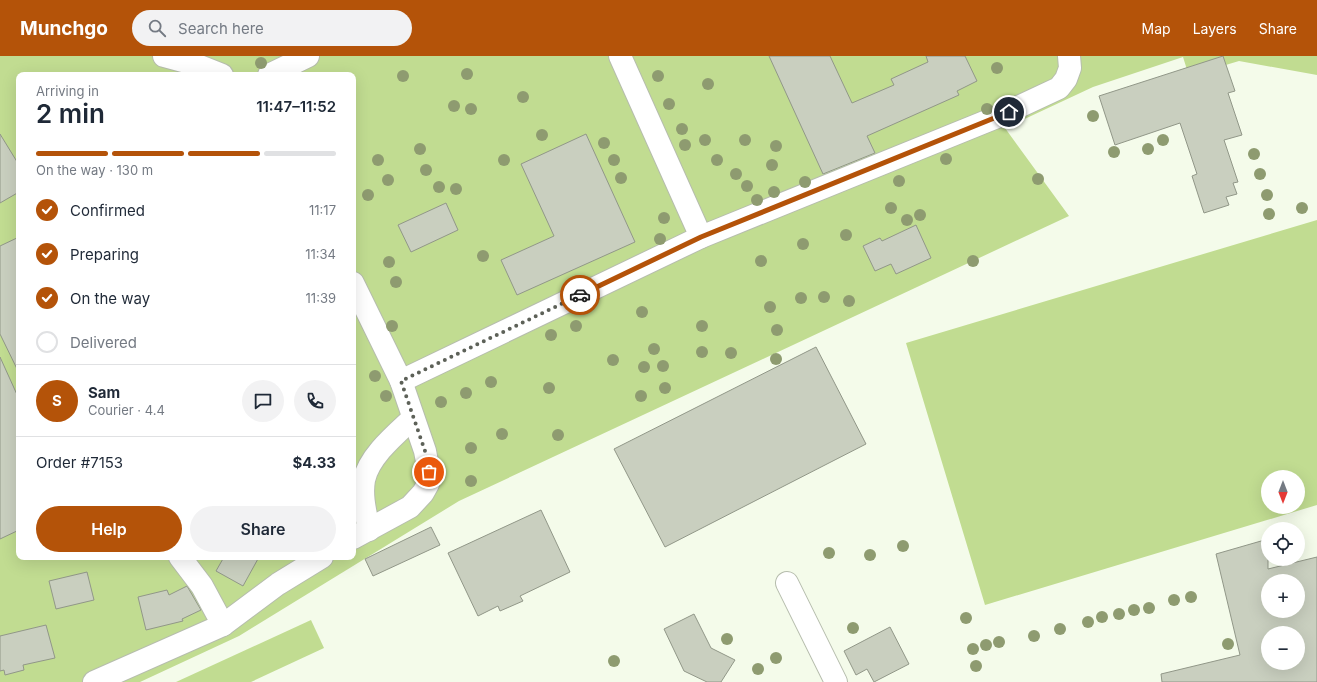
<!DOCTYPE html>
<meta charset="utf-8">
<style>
body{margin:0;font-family:Inter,sans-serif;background:#f2f2f3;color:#1f2937;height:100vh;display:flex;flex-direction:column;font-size:15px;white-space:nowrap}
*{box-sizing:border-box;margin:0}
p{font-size:13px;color:#747a83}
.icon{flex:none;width:22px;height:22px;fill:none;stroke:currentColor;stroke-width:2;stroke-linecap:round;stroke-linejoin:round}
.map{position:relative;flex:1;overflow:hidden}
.side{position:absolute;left:16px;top:16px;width:340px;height:488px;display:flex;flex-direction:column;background:#fff;border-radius:8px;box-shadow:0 4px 16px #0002}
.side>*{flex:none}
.needle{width:26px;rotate:180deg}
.buttons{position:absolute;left:1261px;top:414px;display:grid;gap:8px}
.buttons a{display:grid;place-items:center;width:44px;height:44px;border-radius:50%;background:#fff;box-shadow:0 4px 16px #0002;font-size:20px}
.pin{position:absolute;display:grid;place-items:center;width:34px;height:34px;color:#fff;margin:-17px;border:2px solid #fff;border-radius:50%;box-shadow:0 1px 4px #0007}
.courier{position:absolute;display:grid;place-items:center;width:40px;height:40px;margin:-20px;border:3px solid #b45309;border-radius:50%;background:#fff;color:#222;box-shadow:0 1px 5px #0007}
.head em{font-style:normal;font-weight:600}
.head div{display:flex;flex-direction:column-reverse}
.head{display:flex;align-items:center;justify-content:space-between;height:68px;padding:0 20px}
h1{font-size:26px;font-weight:600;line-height:30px}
.bar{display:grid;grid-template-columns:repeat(4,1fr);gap:6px 4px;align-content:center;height:48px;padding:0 20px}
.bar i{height:5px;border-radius:3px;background:#e0e1e3}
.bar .active{background:#b45309}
.bar p{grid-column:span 4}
.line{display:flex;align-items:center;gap:10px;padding:0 20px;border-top:1px solid #e0e1e3}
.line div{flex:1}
.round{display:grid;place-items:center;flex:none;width:42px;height:42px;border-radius:21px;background:#f2f2f3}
ol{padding:0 20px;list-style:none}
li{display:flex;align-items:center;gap:12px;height:44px}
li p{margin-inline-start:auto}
li .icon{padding:4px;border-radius:50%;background:#b45309;color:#fff;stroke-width:4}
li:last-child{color:#747a83}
li i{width:22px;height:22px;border:2px solid #e0e1e3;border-radius:50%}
.cta{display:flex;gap:8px;margin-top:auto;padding:8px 20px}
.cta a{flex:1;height:46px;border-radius:24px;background:#b45309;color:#fff;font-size:16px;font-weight:600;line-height:46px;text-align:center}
.cta a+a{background:#f2f2f3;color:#1f2937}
header{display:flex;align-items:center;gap:24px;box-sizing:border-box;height:56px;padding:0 20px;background:#b45309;color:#fff}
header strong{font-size:19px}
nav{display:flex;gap:22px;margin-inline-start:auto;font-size:14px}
.search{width:280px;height:36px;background:#f2f2f3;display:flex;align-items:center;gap:10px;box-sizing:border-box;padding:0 14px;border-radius:22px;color:#747a83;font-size:15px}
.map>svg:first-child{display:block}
.green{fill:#c1dc91;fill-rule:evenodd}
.building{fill:#c9cfbf;stroke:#919788;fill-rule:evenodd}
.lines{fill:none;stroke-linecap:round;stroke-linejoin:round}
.minor-casing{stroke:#b6bdad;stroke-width:24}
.minor{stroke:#fff;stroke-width:22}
.tree{fill:#8e9b70}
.done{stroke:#5d6158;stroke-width:4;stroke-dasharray:0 7.2}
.route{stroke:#b45309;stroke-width:5}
</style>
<header>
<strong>Munchgo</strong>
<div class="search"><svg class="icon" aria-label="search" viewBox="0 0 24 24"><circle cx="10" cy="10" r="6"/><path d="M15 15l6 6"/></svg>Search here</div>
<nav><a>Map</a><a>Layers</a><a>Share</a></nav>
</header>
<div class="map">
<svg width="1317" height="626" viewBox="0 0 1317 626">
<rect width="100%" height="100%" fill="#f4fbea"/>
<g class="green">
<path d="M0 0H1317V19L1239 5 1189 20 1183 1 1093 31 1005 72 1069 160 459 445 239 580 140 626H0ZM19 19H353V501H19Z"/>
<path d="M1317 164V449L985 549 906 287ZM1268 421H1298V451H1268Z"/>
<polygon points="311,564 324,592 251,626 176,626"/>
</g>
<g class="building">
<polygon points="769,0 830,0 852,47 894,29 891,23 928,6 926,0 965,0 977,25 957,35 959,39 867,80 875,97 823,118"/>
<polygon points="1223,0 1235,35 1228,37 1242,79 1224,84 1238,126 1233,127 1237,138 1226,141 1229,149 1204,157 1192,120 1197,118 1180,67 1115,89 1099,40"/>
<polygon points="0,78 19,109 19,136 0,147"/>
<polygon points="586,78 635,186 517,239 501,204 554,180 521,108"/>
<polygon points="446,147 458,174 411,196 398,169"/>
<polygon points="916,169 931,202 896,218 891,208 875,215 863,190 880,182 882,185"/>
<polygon points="19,181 19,317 0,278 0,190"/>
<polygon points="816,291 866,388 665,491 614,393"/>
<polygon points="0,301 19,343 19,474 0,483"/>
<polygon points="541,454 570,516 520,540 523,545 500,555 498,550 478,560 448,497"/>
<polygon points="431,471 440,489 373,520 365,503"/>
<path d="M1268 483V513L1317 501V626H1162L1161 618 1240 599 1216 498ZM1268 525H1298V555H1268ZM1268 577H1298V607H1268Z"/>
<polygon points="224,501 259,501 243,530 216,515"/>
<polygon points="87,516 94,544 56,553 49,525"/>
<polygon points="187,530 201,554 182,563 183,565 146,574 138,541 167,534 169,539"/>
<polygon points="694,558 711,592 735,604 721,626 707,626 684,615 664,573"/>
<polygon points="46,569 55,602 23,609 24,614 5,619 4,614 0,615 0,580"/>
<polygon points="890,571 909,608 874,626 867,613 856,619 844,595"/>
</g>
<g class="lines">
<defs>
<g id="minor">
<polyline points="164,0 197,9 222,19"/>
<polyline points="620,0 701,181"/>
<polyline points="269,19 308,0"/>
<polyline points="353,227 401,325 425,395 429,416 428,428 423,437 410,451 353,482"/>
<polyline points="401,325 701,181 997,61 1059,32 1066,23 1070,12 1069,0"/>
<path d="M369 474C366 458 361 441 364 424 369 400 396 378 413 362"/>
<polyline points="787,527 836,626"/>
<polyline points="223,569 278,528 322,501"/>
<polyline points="94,626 223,569 202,530 180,501"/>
</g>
</defs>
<use href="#minor" class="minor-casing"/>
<use href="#minor" class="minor"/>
</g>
<g class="tree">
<circle cx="261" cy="7" r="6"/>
<circle cx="997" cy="12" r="6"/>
<circle cx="467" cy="18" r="6"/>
<circle cx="403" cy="20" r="6"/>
<circle cx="658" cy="20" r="6"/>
<circle cx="708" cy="28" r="6"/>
<circle cx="523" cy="41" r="6"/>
<circle cx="669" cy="48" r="6"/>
<circle cx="454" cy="50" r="6"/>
<circle cx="471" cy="53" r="6"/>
<circle cx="987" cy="53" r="6"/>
<circle cx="1093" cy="60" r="6"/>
<circle cx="682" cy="73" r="6"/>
<circle cx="542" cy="79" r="6"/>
<circle cx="705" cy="84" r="6"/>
<circle cx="745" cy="84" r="6"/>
<circle cx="1163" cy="84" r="6"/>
<circle cx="604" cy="87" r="6"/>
<circle cx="685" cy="89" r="6"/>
<circle cx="776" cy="90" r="6"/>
<circle cx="420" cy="93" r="6"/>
<circle cx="1148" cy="93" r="6"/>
<circle cx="1114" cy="96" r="6"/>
<circle cx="1254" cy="98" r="6"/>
<circle cx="946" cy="103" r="6"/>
<circle cx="378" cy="104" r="6"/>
<circle cx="504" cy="104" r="6"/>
<circle cx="614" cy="104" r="6"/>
<circle cx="717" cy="104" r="6"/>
<circle cx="772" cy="109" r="6"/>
<circle cx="426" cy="114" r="6"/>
<circle cx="736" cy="118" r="6"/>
<circle cx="1260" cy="118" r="6"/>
<circle cx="621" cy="122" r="6"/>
<circle cx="1038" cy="123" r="6"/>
<circle cx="388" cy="124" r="6"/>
<circle cx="899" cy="125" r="6"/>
<circle cx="805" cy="126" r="6"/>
<circle cx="747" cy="130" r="6"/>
<circle cx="439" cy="131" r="6"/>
<circle cx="456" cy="133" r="6"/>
<circle cx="774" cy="136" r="6"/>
<circle cx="368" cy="139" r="6"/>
<circle cx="1267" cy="139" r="6"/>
<circle cx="757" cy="144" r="6"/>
<circle cx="891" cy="152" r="6"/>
<circle cx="1302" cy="152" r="6"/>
<circle cx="1269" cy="158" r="6"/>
<circle cx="920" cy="159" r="6"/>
<circle cx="664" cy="162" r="6"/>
<circle cx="907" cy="164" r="6"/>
<circle cx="846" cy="179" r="6"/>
<circle cx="660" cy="183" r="6"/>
<circle cx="803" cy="188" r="6"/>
<circle cx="483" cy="200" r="6"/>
<circle cx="761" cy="205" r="6"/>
<circle cx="973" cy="205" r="6"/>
<circle cx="389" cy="206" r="6"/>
<circle cx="396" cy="226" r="6"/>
<circle cx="824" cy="241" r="6"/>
<circle cx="801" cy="242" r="6"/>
<circle cx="849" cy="245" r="6"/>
<circle cx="770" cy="251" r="6"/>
<circle cx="642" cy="256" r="6"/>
<circle cx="392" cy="270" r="6"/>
<circle cx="576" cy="270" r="6"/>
<circle cx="702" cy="270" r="6"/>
<circle cx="777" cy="274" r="6"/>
<circle cx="551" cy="279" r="6"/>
<circle cx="654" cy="293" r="6"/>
<circle cx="702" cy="296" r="6"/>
<circle cx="731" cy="297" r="6"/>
<circle cx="776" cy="303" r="6"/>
<circle cx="613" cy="304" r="6"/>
<circle cx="663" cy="310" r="6"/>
<circle cx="644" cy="311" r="6"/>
<circle cx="375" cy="320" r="6"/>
<circle cx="491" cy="326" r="6"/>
<circle cx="549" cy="332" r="6"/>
<circle cx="665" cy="332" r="6"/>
<circle cx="466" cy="337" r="6"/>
<circle cx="386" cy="340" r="6"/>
<circle cx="641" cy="340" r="6"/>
<circle cx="441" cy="346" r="6"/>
<circle cx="502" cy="378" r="6"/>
<circle cx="558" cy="379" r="6"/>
<circle cx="471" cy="392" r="6"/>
<circle cx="471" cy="425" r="6"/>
<circle cx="903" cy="490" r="6"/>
<circle cx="829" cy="497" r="6"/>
<circle cx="870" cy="499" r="6"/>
<circle cx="1191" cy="541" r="6"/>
<circle cx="1174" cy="544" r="6"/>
<circle cx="1149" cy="552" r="6"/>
<circle cx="1134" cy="554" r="6"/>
<circle cx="1119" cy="558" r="6"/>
<circle cx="1102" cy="561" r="6"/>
<circle cx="966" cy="562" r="6"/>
<circle cx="1088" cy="566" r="6"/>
<circle cx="853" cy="572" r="6"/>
<circle cx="1060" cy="573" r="6"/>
<circle cx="1034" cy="580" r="6"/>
<circle cx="727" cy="583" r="6"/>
<circle cx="999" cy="586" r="6"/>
<circle cx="1228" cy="588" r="6"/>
<circle cx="986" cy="589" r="6"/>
<circle cx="973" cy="593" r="6"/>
<circle cx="776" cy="602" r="6"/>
<circle cx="614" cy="605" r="6"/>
<circle cx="976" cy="610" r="6"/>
<circle cx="758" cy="613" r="6"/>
</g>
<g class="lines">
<polyline class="done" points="429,416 425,395 401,325 580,239"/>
<polyline class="route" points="580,239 701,181 1009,56"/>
</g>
</svg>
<div class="buttons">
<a><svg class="needle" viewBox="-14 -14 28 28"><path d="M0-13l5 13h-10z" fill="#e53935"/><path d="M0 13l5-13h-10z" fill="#747a83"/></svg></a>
<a><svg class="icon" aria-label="locate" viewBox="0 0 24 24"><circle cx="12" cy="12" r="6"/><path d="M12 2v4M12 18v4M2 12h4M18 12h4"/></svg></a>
<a>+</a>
<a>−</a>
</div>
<div class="pin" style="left:429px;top:416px;background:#ea580c"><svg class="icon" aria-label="bag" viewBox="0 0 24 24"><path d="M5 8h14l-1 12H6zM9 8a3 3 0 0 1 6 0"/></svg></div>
<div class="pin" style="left:1009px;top:56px;background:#1f2937"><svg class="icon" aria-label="home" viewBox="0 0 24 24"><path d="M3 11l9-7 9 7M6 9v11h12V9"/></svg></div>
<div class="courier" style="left:580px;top:239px"><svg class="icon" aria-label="car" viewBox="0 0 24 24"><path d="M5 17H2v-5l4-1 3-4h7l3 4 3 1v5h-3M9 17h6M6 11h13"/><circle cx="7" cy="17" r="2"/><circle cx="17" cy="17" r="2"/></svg></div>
<section class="side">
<div class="head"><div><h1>2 min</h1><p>Arriving in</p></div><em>11:47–11:52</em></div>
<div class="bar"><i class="active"></i><i class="active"></i><i class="active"></i><i></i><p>On the way · 130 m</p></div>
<ol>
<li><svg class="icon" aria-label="check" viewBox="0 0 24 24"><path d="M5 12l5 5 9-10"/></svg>Confirmed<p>11:17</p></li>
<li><svg class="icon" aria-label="check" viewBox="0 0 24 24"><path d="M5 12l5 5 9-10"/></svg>Preparing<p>11:34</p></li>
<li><svg class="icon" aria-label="check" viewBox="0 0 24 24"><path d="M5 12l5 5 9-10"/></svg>On the way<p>11:39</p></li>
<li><i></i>Delivered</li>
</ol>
<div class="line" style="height:72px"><b class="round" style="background:#b45309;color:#fff">S</b><div><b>Sam</b><p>Courier · 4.4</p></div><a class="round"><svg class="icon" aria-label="chat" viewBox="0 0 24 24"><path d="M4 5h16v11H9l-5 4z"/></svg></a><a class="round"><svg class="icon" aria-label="phone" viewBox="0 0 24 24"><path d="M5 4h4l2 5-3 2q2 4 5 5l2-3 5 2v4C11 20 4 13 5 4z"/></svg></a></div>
<div class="line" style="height:52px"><div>Order #7153</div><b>$4.33</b></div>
<div class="cta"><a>Help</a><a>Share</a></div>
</section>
</div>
